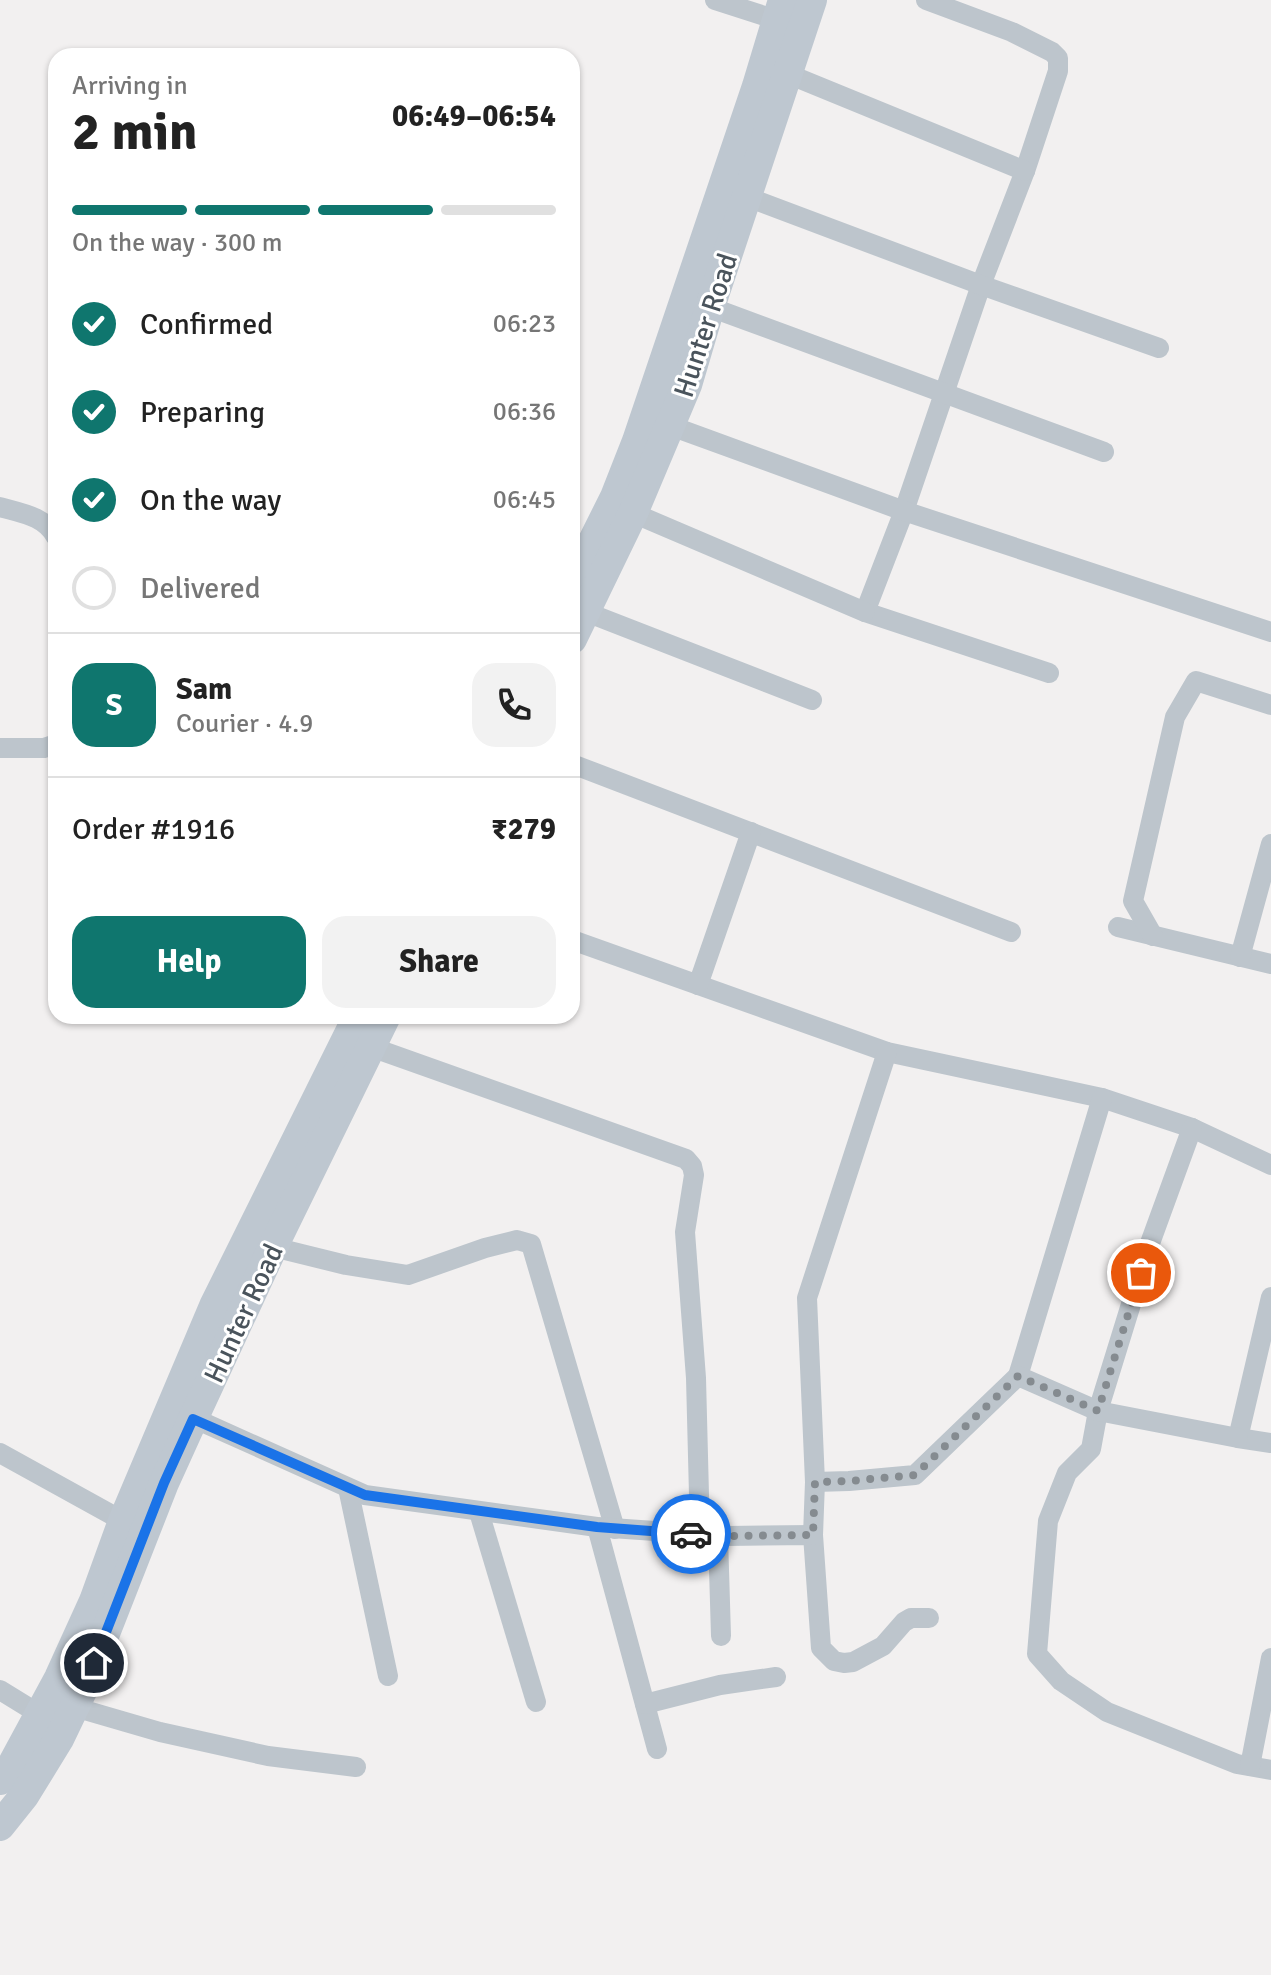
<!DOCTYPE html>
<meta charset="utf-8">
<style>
body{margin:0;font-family:Signika,sans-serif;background:#f2f2f2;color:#222;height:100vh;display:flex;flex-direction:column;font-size:30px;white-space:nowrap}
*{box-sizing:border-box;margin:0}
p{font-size:26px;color:#767676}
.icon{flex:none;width:44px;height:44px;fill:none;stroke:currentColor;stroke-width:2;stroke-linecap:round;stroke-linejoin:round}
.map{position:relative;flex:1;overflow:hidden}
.side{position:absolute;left:48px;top:48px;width:532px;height:976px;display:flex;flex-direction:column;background:#fff;border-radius:24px;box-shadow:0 2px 6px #0004}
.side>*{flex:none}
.pin{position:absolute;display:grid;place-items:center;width:68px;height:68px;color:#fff;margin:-34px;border:4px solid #fff;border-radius:50%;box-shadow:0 2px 8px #0007}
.courier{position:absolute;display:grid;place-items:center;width:80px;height:80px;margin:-40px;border:6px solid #1a73e8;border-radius:50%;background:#fff;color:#222;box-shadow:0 2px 10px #0007}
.head em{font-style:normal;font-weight:800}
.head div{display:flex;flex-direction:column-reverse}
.head{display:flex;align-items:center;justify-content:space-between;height:136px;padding:0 24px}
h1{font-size:52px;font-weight:800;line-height:60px}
.bar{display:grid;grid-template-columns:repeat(4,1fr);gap:12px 8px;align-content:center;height:96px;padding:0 24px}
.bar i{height:10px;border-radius:6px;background:#e0e0e0}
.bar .current{background:#0f766e}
.bar p{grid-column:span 4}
.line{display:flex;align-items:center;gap:20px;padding:0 24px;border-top:2px solid #e0e0e0}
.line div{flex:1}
.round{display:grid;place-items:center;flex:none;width:84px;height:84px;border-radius:24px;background:#f2f2f2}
ol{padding:0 24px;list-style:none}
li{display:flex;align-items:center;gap:24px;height:88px}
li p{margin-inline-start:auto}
li .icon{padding:8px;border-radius:50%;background:#0f766e;color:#fff;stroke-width:4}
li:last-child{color:#767676}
li i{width:44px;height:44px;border:4px solid #e0e0e0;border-radius:50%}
.cta{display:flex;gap:16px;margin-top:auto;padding:16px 24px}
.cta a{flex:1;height:92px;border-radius:24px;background:#0f766e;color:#fff;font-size:32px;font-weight:800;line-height:92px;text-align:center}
.cta a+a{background:#f2f2f2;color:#222}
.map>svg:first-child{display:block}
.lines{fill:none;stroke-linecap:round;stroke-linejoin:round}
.minor{stroke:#bdc5cc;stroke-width:20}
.secondary{stroke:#bec7d0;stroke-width:30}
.done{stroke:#858b90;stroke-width:8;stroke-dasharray:0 14.4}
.route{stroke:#1a73e8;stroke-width:10}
.labels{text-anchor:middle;stroke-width:6;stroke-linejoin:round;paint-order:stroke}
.street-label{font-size:28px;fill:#4a545c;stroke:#fff}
</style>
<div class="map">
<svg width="1271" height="1975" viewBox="0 0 1271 1975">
<rect width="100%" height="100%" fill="#f2f0f0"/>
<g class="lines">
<g class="minor">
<polyline points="715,0 777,20"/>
<polyline points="926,0 1012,32 1052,52 1058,58 1058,71 1025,171 981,285 904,511 865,612 1049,673"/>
<polyline points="788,74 1025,171"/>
<polyline points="747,197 981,285 1159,348"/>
<polyline points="710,307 1104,452"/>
<polyline points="671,426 904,511 1271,632"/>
<path d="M0 507C21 513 45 516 56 537"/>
<polyline points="633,513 865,612"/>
<polyline points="586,612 812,700"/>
<polyline points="0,748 44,748 56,744"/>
<polyline points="572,764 1011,932"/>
<polyline points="1118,927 1271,964"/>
<polyline points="1153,936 1133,901 1175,717 1196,681 1271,705"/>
<polyline points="572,940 887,1052 1102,1098 1192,1128 1271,1165"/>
<polyline points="1240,957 1271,844"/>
<polyline points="698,985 751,832"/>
<polyline points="371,1047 686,1159 692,1166 694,1175 685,1232 696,1378 700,1534"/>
<polyline points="1192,1128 1149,1246 1098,1411 1091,1449 1067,1473 1048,1521 1037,1654 1061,1681 1107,1712 1237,1764 1271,1770"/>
<polyline points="273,1247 346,1265 408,1275 485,1248 517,1240 531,1244 615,1529"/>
<polyline points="1271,1297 1238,1438 1271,1443"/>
<polyline points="1018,1376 1102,1098"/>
<polyline points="182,1413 365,1495 597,1527 727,1536 813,1535 821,1648 834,1661 844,1663 853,1662 883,1646 904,1622 911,1618 929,1618"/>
<polyline points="0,1453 123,1521"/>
<polyline points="815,1482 849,1481 915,1475 1018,1376 1098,1411 1238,1438"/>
<polyline points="348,1488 388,1676"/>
<polyline points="479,1512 536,1702"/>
<polyline points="597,1527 657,1749"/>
<polyline points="813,1535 815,1482 807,1298 887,1052"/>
<polyline points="718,1536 721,1636"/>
<polyline points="0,1690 39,1714"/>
<polyline points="645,1704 720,1685 776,1677"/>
<polyline points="74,1707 160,1732 268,1756 356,1767"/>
<polyline points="1250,1766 1271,1658"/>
</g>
<g class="secondary">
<polyline points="572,583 615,497 637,441 757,86 783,0"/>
<polyline points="572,639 633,513 687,385 710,307 812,0"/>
<polyline points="0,1780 11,1767 59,1678 94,1601 123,1521 214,1306 358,1016"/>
<polyline points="0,1826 24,1796 59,1739 84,1687 164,1483 193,1419 273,1247 386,1016"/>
</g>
</g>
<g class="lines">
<polyline class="done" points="691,1534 727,1536 813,1535 815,1482 849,1481 915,1475 1018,1376 1098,1411 1141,1273"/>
<polyline class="route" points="94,1663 164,1483 193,1419 365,1495 597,1527 691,1534"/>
</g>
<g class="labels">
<g class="street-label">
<text transform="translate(705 325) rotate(-72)" y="10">Hunter Road</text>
<text transform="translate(243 1313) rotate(-65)" y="10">Hunter Road</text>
</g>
</g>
</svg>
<div class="pin" style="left:1141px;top:1273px;background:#ea580c"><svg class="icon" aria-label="bag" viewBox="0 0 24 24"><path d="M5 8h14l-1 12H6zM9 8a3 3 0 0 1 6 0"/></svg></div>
<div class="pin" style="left:94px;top:1663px;background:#1f2937"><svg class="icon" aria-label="home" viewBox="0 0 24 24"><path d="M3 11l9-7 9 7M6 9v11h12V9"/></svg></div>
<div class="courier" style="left:691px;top:1534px"><svg class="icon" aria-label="car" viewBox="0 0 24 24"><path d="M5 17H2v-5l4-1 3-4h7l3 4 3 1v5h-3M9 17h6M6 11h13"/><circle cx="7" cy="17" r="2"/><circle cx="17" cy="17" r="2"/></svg></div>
<section class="side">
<div class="head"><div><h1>2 min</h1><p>Arriving in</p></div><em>06:49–06:54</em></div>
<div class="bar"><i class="current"></i><i class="current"></i><i class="current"></i><i></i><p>On the way · 300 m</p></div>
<ol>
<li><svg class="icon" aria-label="check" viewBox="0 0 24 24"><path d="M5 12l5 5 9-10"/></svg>Confirmed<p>06:23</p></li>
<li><svg class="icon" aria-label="check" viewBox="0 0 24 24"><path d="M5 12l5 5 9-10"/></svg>Preparing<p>06:36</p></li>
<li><svg class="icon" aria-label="check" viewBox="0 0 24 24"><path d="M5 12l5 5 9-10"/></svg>On the way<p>06:45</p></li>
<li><i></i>Delivered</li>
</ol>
<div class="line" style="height:144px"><b class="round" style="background:#0f766e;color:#fff">S</b><div><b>Sam</b><p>Courier · 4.9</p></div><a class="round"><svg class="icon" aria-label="phone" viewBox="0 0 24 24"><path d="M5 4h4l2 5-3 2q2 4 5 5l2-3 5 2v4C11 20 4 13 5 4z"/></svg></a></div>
<div class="line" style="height:104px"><div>Order #1916</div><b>₹279</b></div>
<div class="cta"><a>Help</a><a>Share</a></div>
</section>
</div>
